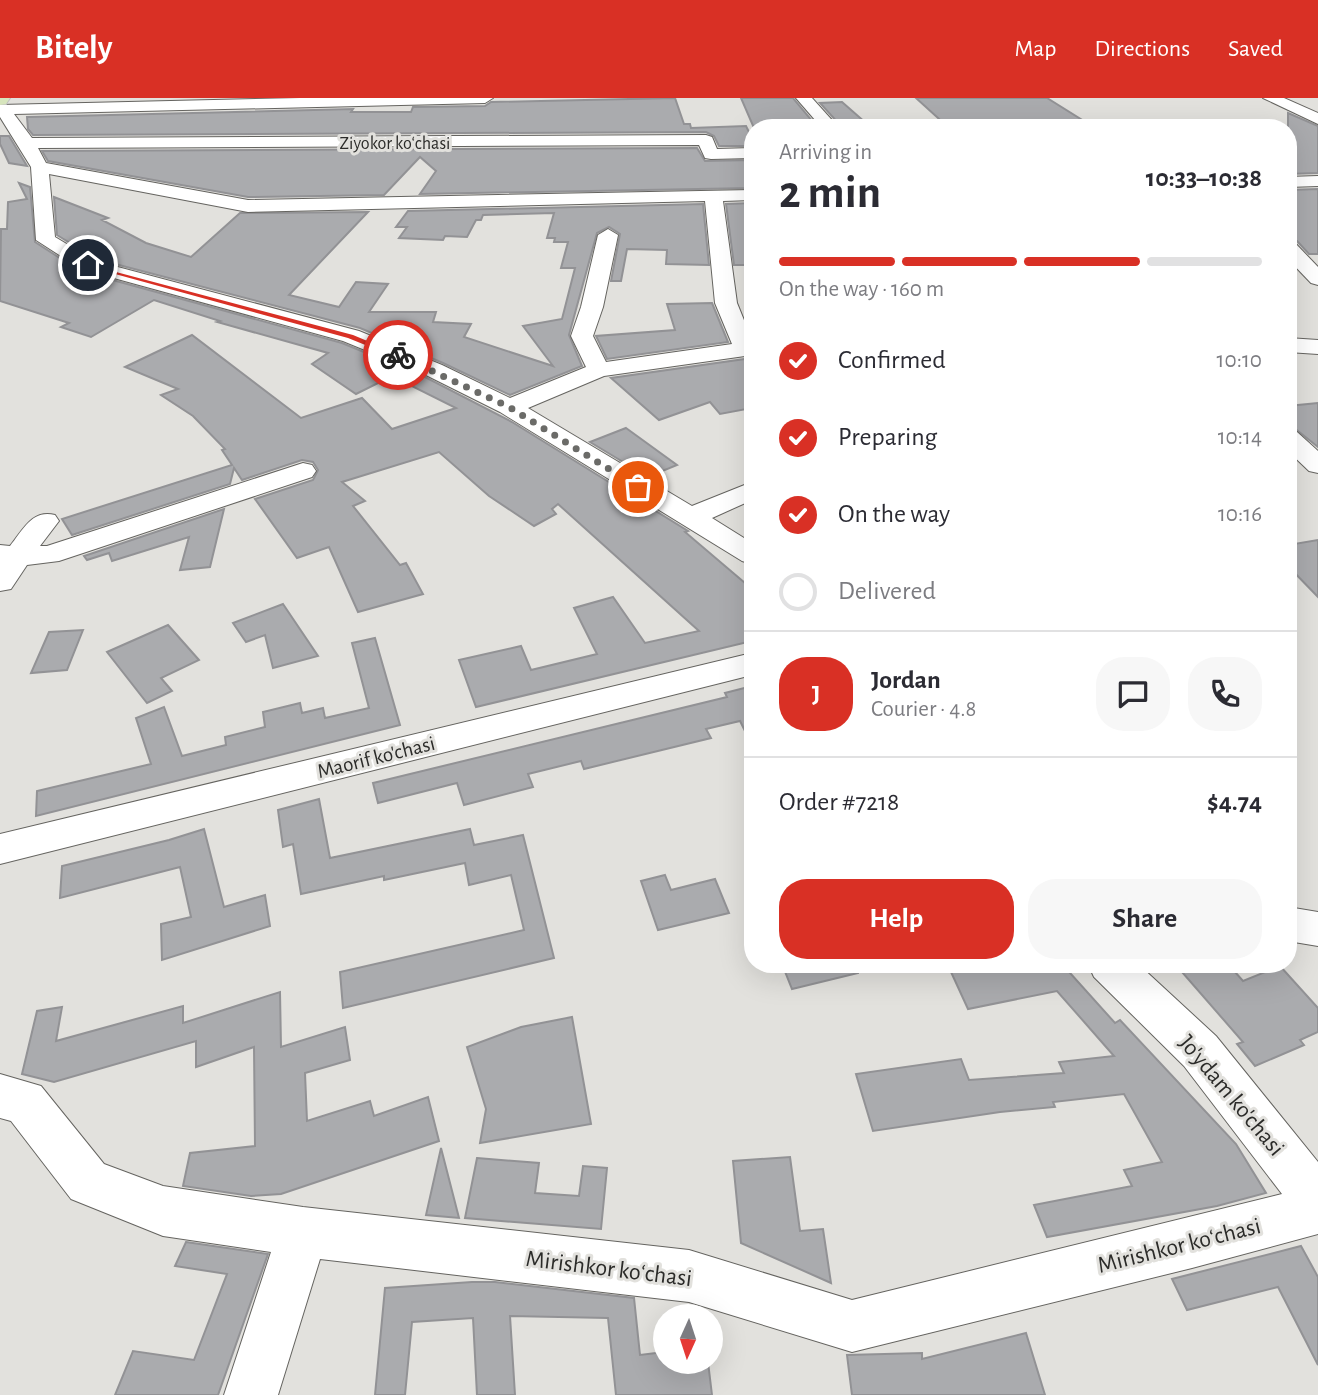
<!DOCTYPE html>
<meta charset="utf-8">
<style>
body{margin:0;font-family:"Alegreya Sans",sans-serif;background:#f7f7f7;color:#2b2b33;height:100vh;display:flex;flex-direction:column;font-size:26px;white-space:nowrap}
*{box-sizing:border-box;margin:0}
p{font-size:23px;color:#7c7c81}
.icon{flex:none;width:38px;height:38px;fill:none;stroke:currentColor;stroke-width:2;stroke-linecap:round;stroke-linejoin:round}
.map{position:relative;flex:1;overflow:hidden}
.sheet{position:absolute;left:744px;top:21px;width:553px;height:854px;display:flex;flex-direction:column;background:#fff;border-radius:28px;box-shadow:0 7px 28px #0002}
.sheet>*{flex:none}
.needle{width:46px;rotate:183deg}
.tools{position:absolute;left:653px;top:1206px;display:grid;gap:14px}
.tools a{display:grid;place-items:center;width:70px;height:70px;border-radius:50%;background:#fff;box-shadow:0 7px 28px #0002;font-size:35px}
.pin{position:absolute;display:grid;place-items:center;width:60px;height:60px;color:#fff;margin:-30px;border:4px solid #fff;border-radius:50%;box-shadow:0 2px 7px #0007}
.courier{position:absolute;display:grid;place-items:center;width:70px;height:70px;margin:-35px;border:5px solid #d93025;border-radius:50%;background:#fff;color:#222;box-shadow:0 2px 9px #0007}
.headline em{font-style:normal;font-weight:600}
.headline div{display:flex;flex-direction:column-reverse}
.headline{display:flex;align-items:center;justify-content:space-between;height:119px;padding:0 35px}
h1{font-size:46px;font-weight:600;line-height:52px}
.bar{display:grid;grid-template-columns:repeat(4,1fr);gap:10px 7px;align-content:center;height:84px;padding:0 35px}
.bar i{height:9px;border-radius:5px;background:#e1e1e2}
.bar .on{background:#d93025}
.bar p{grid-column:span 4}
.line{display:flex;align-items:center;gap:18px;padding:0 35px;border-top:2px solid #e1e1e2}
.line div{flex:1}
.round{display:grid;place-items:center;flex:none;width:74px;height:74px;border-radius:28px;background:#f7f7f7}
ol{padding:0 35px;list-style:none}
li{display:flex;align-items:center;gap:21px;height:77px}
li p{margin-inline-start:auto}
li .icon{padding:7px;border-radius:50%;background:#d93025;color:#fff;stroke-width:4}
li:last-child{color:#7c7c81}
li i{width:38px;height:38px;border:4px solid #e1e1e2;border-radius:50%}
.primary-button{display:flex;gap:14px;margin-top:auto;padding:14px 35px}
.primary-button a{flex:1;height:80px;border-radius:28px;background:#d93025;color:#fff;font-size:28px;font-weight:600;line-height:80px;text-align:center}
.primary-button a+a{background:#f7f7f7;color:#2b2b33}
header{display:flex;align-items:center;gap:42px;box-sizing:border-box;height:98px;padding:0 35px;background:#d93025;color:#fff}
header strong{font-size:33px}
nav{display:flex;gap:38px;margin-inline-start:auto;font-size:24px}
.map>svg:first-child{display:block}
.building{fill:#aaabae;stroke:#929295;stroke-width:2}
.lines{fill:none;stroke-linecap:round;stroke-linejoin:round}
.minor-casing{stroke:#656460;stroke-width:2}
.major-casing{stroke:#bfbfbf;stroke-width:2}
.minor{fill:#fff;fill-rule:evenodd}
.major{fill:#d7e5bd;fill-rule:evenodd}
.route{fill:#d93025}
.done{stroke:#6b6b68;stroke-width:7;stroke-dasharray:0 12.6}
.labels{text-anchor:middle;stroke-width:6;stroke-linejoin:round;paint-order:stroke}
.far-street-label{font-size:18px;fill:#2b2b29;stroke:#e2e1dd}
.street-label{font-size:21px;fill:#2b2b29;stroke:#e2e1dd}
.near-street-label{font-size:24px;fill:#2b2b29;stroke:#e2e1dd}
</style>
<header>
<strong>Bitely</strong>
<nav><a>Map</a><a>Directions</a><a>Saved</a></nav>
</header>
<div class="map">
<svg width="1318" height="1297" viewBox="0 0 1318 1297">
<rect width="100%" height="100%" fill="#e2e1dd"/>
<g class="building">
<polygon points="675,0 684,26 690,26 691,30 746,28 752,40 752,48 719,48 714,38 706,34 33,37 28,31 27,19 353,11 351,14 411,14 413,9 485,8 491,4"/>
<polygon points="741,0 793,0 818,30 754,30"/>
<polygon points="916,0 1047,0 1095,30 949,30"/>
<polygon points="842,4 866,25 839,26 820,5"/>
<polygon points="1288,15 1318,28 1318,75 1288,76"/>
<polygon points="0,38 9,38 27,68 9,65 0,46"/>
<polygon points="697,50 705,63 752,62 752,90 420,96 436,73 420,59 384,97 248,99 48,63 42,53"/>
<polygon points="19,85 30,89 35,144 80,173 342,245 425,279 512,324 688,433 685,434 752,491 752,543 476,609 459,562 521,548 531,572 597,556 574,510 613,499 645,545 699,533 558,406 552,411 556,416 534,428 489,398 439,354 342,384 365,403 353,408 400,467 406,465 423,496 358,514 329,449 297,460 255,401 313,382 318,372 313,364 302,362 242,382 234,370 230,386 72,437 62,421 232,367 222,352 225,351 193,318 161,297 178,291 125,269 192,237 301,320 362,300 392,331 456,310 392,278 356,296 312,266 328,255 217,224 220,223 154,202 91,239 61,229 69,225 0,203 1,131 7,131 8,104 27,101"/>
<polygon points="1318,91 1318,156 1309,156 1297,143 1288,141 1288,92"/>
<polygon points="54,99 108,120 102,122 146,145 191,159 240,115 368,114 289,197 339,209 356,184 388,186 369,214 436,214 433,224 471,226 464,239 553,268 523,228 562,221 575,170 561,170 568,144 554,144 555,140 547,140 554,115 483,117 481,122 476,122 467,139 445,138 443,142 399,140 407,129 396,129 408,113 703,106 709,167 666,166 667,152 627,151 621,183 611,183 620,136 609,129 597,135 569,237 582,268 510,297 443,265 360,230 96,161 57,137"/>
<polygon points="752,105 752,167 734,167 726,106"/>
<polygon points="712,205 728,244 607,261 596,238 675,232 667,206"/>
<polygon points="752,260 752,310 720,316 710,304 659,322 611,280"/>
<polygon points="1318,305 1318,349 1288,325 1288,308"/>
<polygon points="626,330 677,367 648,379 590,344"/>
<polygon points="224,411 210,469 180,472 189,439 112,463 109,455 87,462 84,458"/>
<polygon points="1318,442 1318,499 1288,468 1288,447"/>
<polygon points="283,506 318,558 273,570 265,537 246,544 233,525"/>
<polygon points="168,527 199,562 161,580 172,593 147,605 107,554"/>
<polygon points="83,532 67,572 31,575 49,534"/>
<polygon points="375,540 400,627 36,718 37,693 151,666 136,620 164,609 182,658 226,647 225,639 265,629 263,614 300,605 302,615 323,610 325,620 369,610 352,545"/>
<polygon points="752,588 752,647 740,623 706,631 711,640 584,671 581,663 528,676 533,689 464,707 457,685 378,705 373,685 727,599 725,595"/>
<polygon points="319,701 330,760 470,731 474,747 523,737 554,860 343,910 340,874 524,832 511,777 469,787 465,765 384,782 384,778 301,796 293,746 283,749 278,712"/>
<polygon points="204,731 224,809 265,797 270,828 162,862 161,826 191,819 180,769 60,800 62,768 169,742"/>
<polygon points="665,777 671,792 715,781 729,815 658,832 641,783"/>
<polygon points="782,866 857,866 858,875 792,891"/>
<polygon points="992,866 1062,866 1115,925 1120,922 1236,1046 1266,1095 1217,1108 1047,1139 1034,1107 1132,1088 1124,1072 1162,1064 1124,996 1053,1004 1055,1009 1000,1014 873,1033 856,976 961,961 969,982 1064,975 1059,964 1114,958 1057,893 968,911 951,874"/>
<polygon points="1175,866 1228,866 1243,883 1280,868 1318,910 1318,934 1300,942 1304,947 1255,968 1237,946 1243,944"/>
<polygon points="280,894 281,949 345,929 350,962 305,975 307,1023 370,1003 374,1018 428,999 439,1043 281,1096 251,1098 183,1088 190,1055 255,1048 254,949 196,969 196,943 54,984 22,976 37,913 62,909 56,943 183,908 183,925"/>
<polygon points="572,919 591,1026 480,1045 486,1011 467,949 521,929"/>
<polygon points="441,1050 459,1120 426,1117"/>
<polygon points="790,1059 800,1133 823,1131 831,1185 741,1145 733,1063"/>
<polygon points="477,1060 539,1065 535,1095 579,1098 583,1068 607,1070 601,1131 465,1120"/>
<polygon points="186,1144 268,1156 218,1297 115,1297 133,1253 194,1262 227,1176 175,1168"/>
<polygon points="1301,1148 1318,1179 1318,1267 1278,1189 1187,1212 1172,1181"/>
<polygon points="472,1184 495,1184 634,1200 640,1257 665,1254 665,1264 708,1264 712,1297 616,1297 608,1220 510,1218 515,1297 477,1297 473,1220 412,1224 405,1297 375,1297 385,1190"/>
<polygon points="1026,1235 1045,1297 852,1297 847,1257 922,1255 922,1261"/>
</g>
<g class="lines">
<defs>
<g id="minor">
<path d="M300 0H493L485 5 14 16 32 40 706 37 712 39 717 51 752 50V60L711 61 705 60 699 47 38 50 46 65 248 102 752 92V102L723 103 737 205 752 242V257L604 278 528 310 692 408 752 384V402L712 420 752 445V466L742 463 500 314 426 277 343 243 81 171 36 142 31 69 0 19V7ZM49 76 248 114 705 103 715 205 732 246 606 264 593 238 603 209 618 137 608 131 598 137 581 209 571 238 586 269 510 300 442 267 359 233 95 163 55 139Z"/>
<polygon points="796,0 812,0 839,30 822,30"/>
<polygon points="1263,0 1284,0 1318,15 1318,26"/>
<polygon points="1318,78 1318,88 1288,89 1288,79"/>
<polygon points="1288,143 1295,145 1318,169 1318,187 1311,185 1288,161"/>
<polygon points="1288,240 1318,242 1318,256 1288,254"/>
<polygon points="1288,331 1297,334 1318,353 1318,375 1309,373 1288,353"/>
<path d="M303 365 312 367 316 373 312 379 59 463 27 467 11 491 0 493V447L10 448C23 432 32 411 55 417L59 423 40 448H47Z"/>
<polygon points="752,555 752,577 0,766 0,736"/>
<polygon points="1288,809 1318,814 1318,848 1288,843"/>
<polygon points="1088,866 1138,866 1216,938 1318,1064 1318,1136 1192,1170 852,1254 689,1204 320,1161 278,1297 224,1297 271,1154 163,1138 71,1101 11,1023 0,1020 0,976 41,988 104,1066 163,1088 303,1109 689,1152 852,1202 1282,1096 1184,968 1094,879"/>
</g>
<polygon id="major" points="0,0 10,0 6,6 0,7"/>
</defs>
<use href="#minor" class="minor-casing"/>
<use href="#major" class="major-casing"/>
<use href="#minor" class="minor"/>
<use href="#major" class="major"/>
</g>
<polygon class="route" points="86,166 353,237 401,257 395,259 348,240 86,168"/>
<g class="lines">
<polyline class="done" points="398,257 509,309 638,389"/>
</g>
<g class="labels">
<g class="far-street-label">
<text x="395" y="51">Ziyokor koʻchasi</text>
</g>
<g class="street-label">
<text transform="translate(376 659) rotate(-14)" y="7">Maorif ko'chasi</text>
</g>
<g class="near-street-label">
<text transform="translate(1232 997) rotate(50)" y="8">Jo'ydam ko'chasi</text>
<text transform="translate(1179 1147) rotate(-14)" y="8">Mirishkor koʻchasi</text>
<text transform="translate(609 1170) rotate(7)" y="8">Mirishkor koʻchasi</text>
</g>
</g>
</svg>
<div class="tools">
<a><svg class="needle" viewBox="-14 -14 28 28"><path d="M0-13l5 13h-10z" fill="#e53935"/><path d="M0 13l5-13h-10z" fill="#7c7c81"/></svg></a>
</div>
<div class="pin" style="left:638px;top:389px;background:#ea580c"><svg class="icon" aria-label="bag" viewBox="0 0 24 24"><path d="M5 8h14l-1 12H6zM9 8a3 3 0 0 1 6 0"/></svg></div>
<div class="pin" style="left:88px;top:167px;background:#1f2937"><svg class="icon" aria-label="home" viewBox="0 0 24 24"><path d="M3 11l9-7 9 7M6 9v11h12V9"/></svg></div>
<div class="courier" style="left:398px;top:257px"><svg class="icon" aria-label="bike" viewBox="0 0 24 24"><circle cx="6" cy="16" r="4"/><circle cx="18" cy="16" r="4"/><path d="M6 16l4-8h5l3 8M10 8l3 8H6M13 5h3"/></svg></div>
<section class="sheet">
<div class="headline"><div><h1>2 min</h1><p>Arriving in</p></div><em>10:33–10:38</em></div>
<div class="bar"><i class="on"></i><i class="on"></i><i class="on"></i><i></i><p>On the way · 160 m</p></div>
<ol>
<li><svg class="icon" aria-label="check" viewBox="0 0 24 24"><path d="M5 12l5 5 9-10"/></svg>Confirmed<p>10:10</p></li>
<li><svg class="icon" aria-label="check" viewBox="0 0 24 24"><path d="M5 12l5 5 9-10"/></svg>Preparing<p>10:14</p></li>
<li><svg class="icon" aria-label="check" viewBox="0 0 24 24"><path d="M5 12l5 5 9-10"/></svg>On the way<p>10:16</p></li>
<li><i></i>Delivered</li>
</ol>
<div class="line" style="height:126px"><b class="round" style="background:#d93025;color:#fff">J</b><div><b>Jordan</b><p>Courier · 4.8</p></div><a class="round"><svg class="icon" aria-label="chat" viewBox="0 0 24 24"><path d="M4 5h16v11H9l-5 4z"/></svg></a><a class="round"><svg class="icon" aria-label="phone" viewBox="0 0 24 24"><path d="M5 4h4l2 5-3 2q2 4 5 5l2-3 5 2v4C11 20 4 13 5 4z"/></svg></a></div>
<div class="line" style="height:91px"><div>Order #7218</div><b>$4.74</b></div>
<div class="primary-button"><a>Help</a><a>Share</a></div>
</section>
</div>
